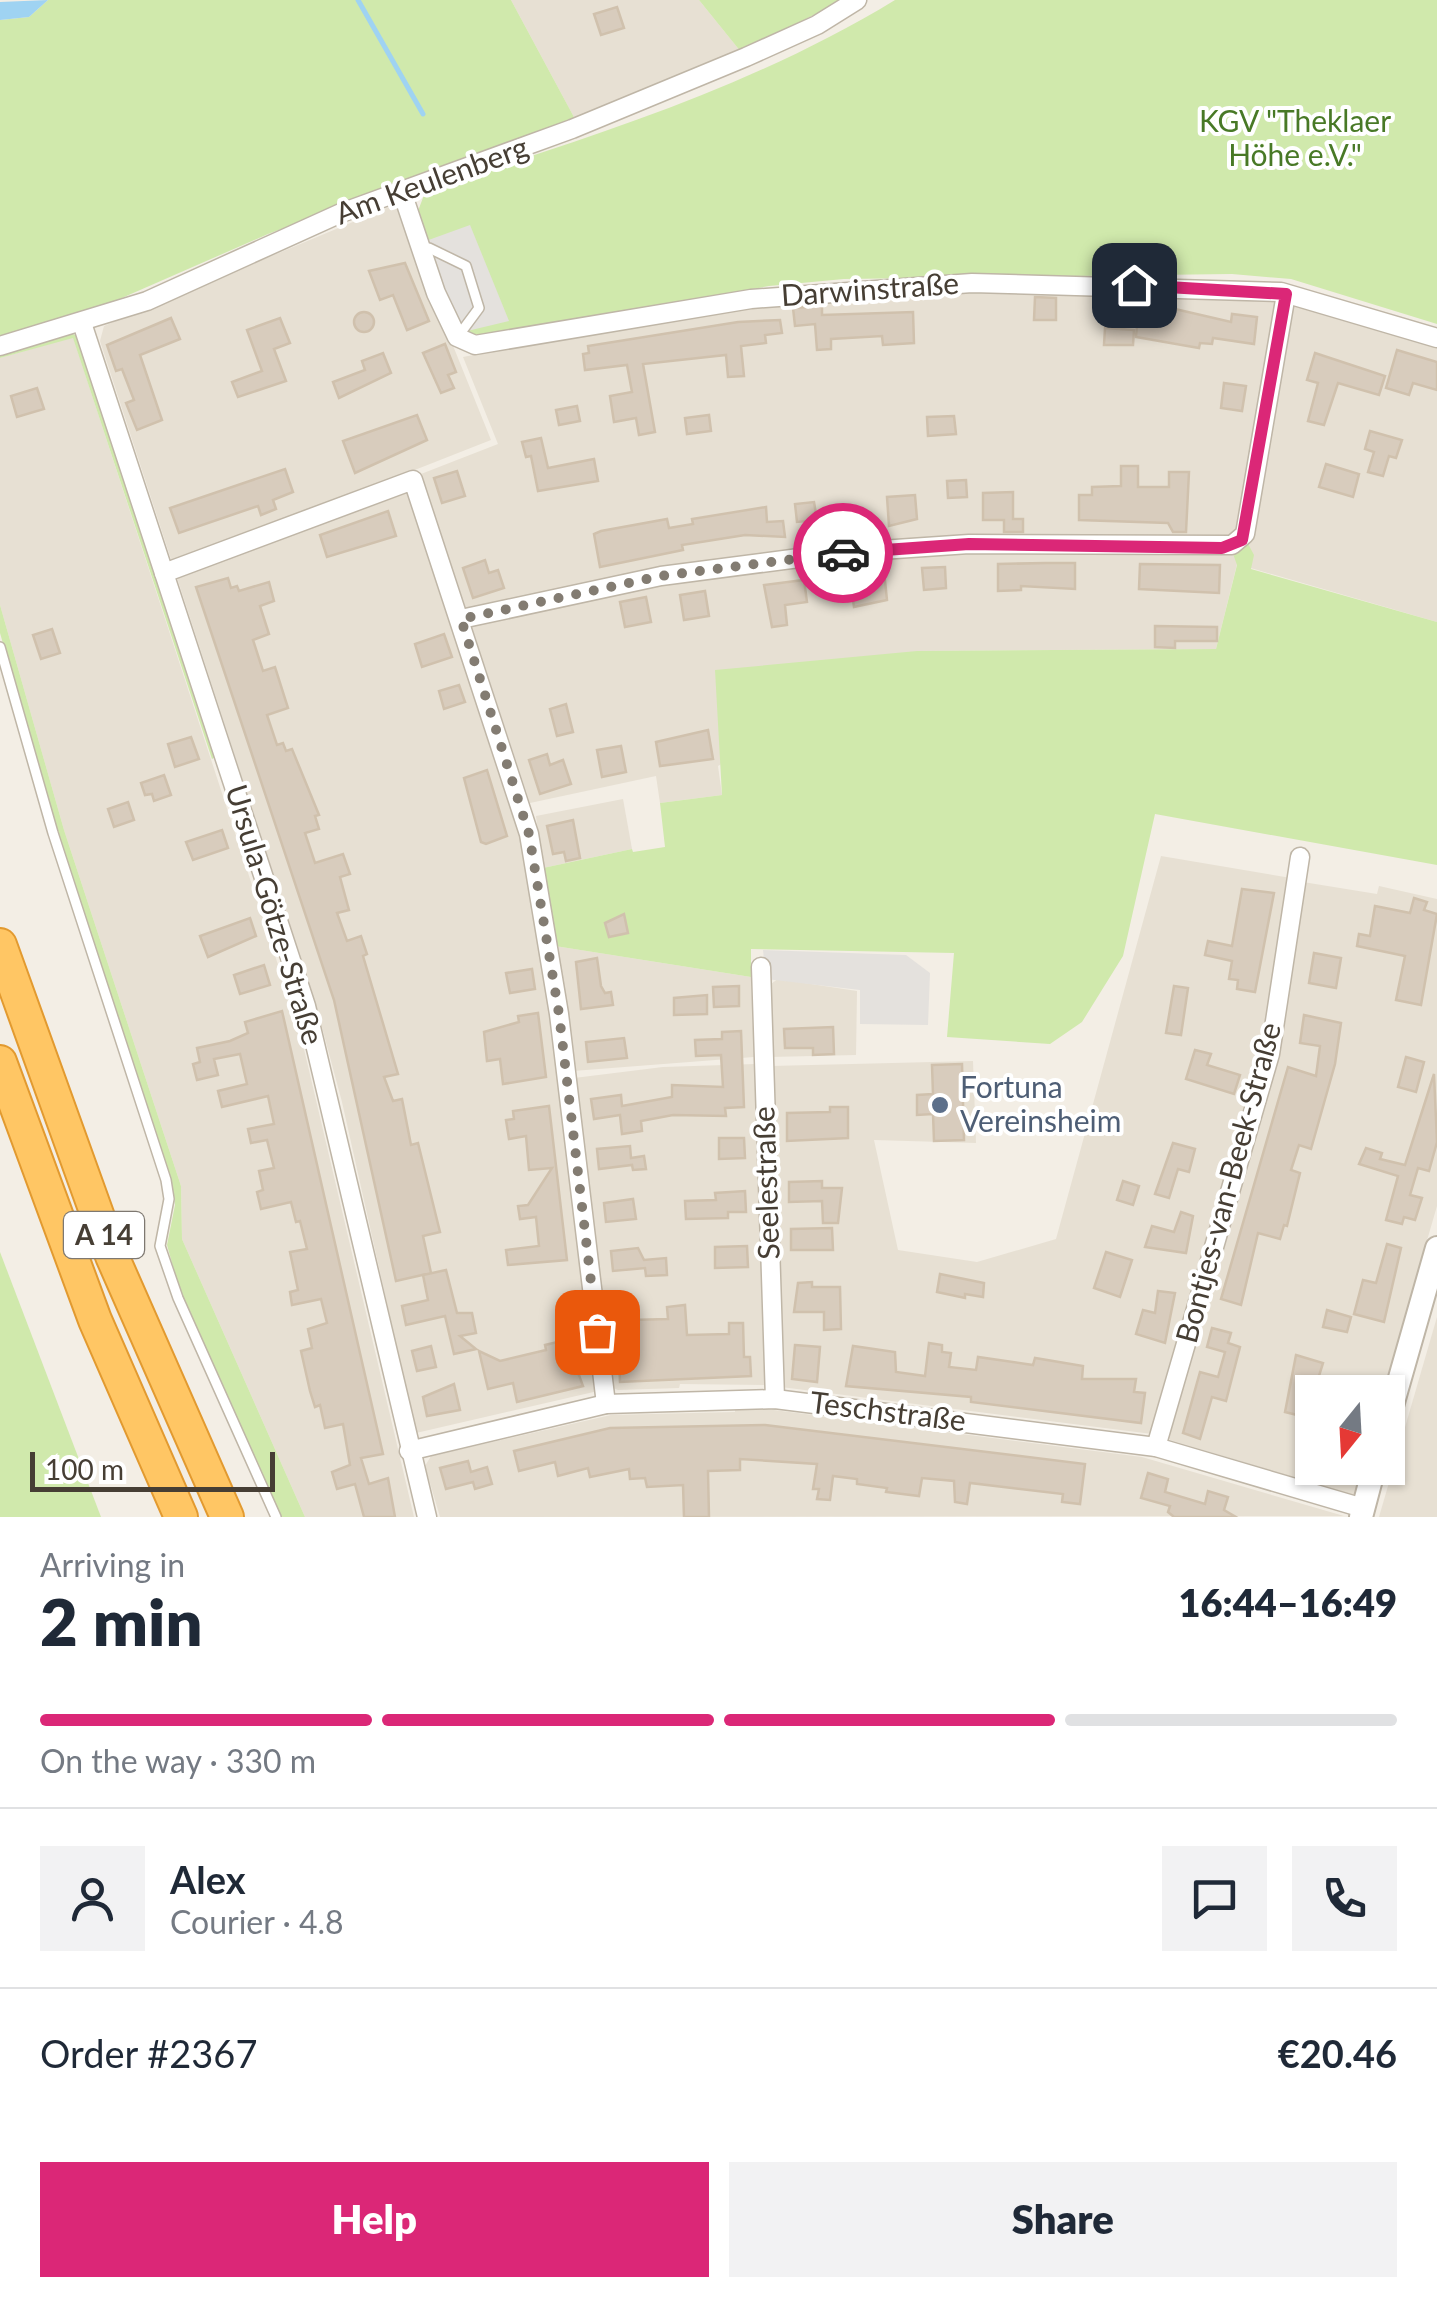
<!DOCTYPE html>
<meta charset="utf-8">
<style>
body{margin:0;font-family:Lato,sans-serif;background:#f2f2f3;color:#1f2937;height:100vh;display:flex;flex-direction:column;font-size:38px;white-space:nowrap}
*{box-sizing:border-box;margin:0}
p{font-size:32px;color:#747a83}
.icon{flex:none;width:55px;height:55px;fill:none;stroke:currentColor;stroke-width:2;stroke-linecap:round;stroke-linejoin:round}
.map{position:relative;height:1517px;overflow:hidden}
.side{display:flex;flex-direction:column;background:#fff;flex:1}
.side>*{flex:none}
.needle{width:65px;rotate:198deg}
.tools{position:absolute;left:1295px;top:1375px;display:grid;gap:20px}
.tools a{display:grid;place-items:center;width:110px;height:110px;border-radius:0px;background:#fff;box-shadow:0 2px 8px #0004;font-size:50px}
.scale{position:absolute;left:30px;bottom:25px;width:245px;box-sizing:border-box;padding-left:10px;border:5px solid #463e34;border-top:0;font-size:28px;line-height:35px;white-space:nowrap;color:#463e34;-webkit-text-stroke:8px #fff;paint-order:stroke}
.pin{position:absolute;display:grid;place-items:center;width:85px;height:85px;color:#fff;margin:-42px;border-radius:20px;box-shadow:0 5px 15px #0006}
.courier{position:absolute;display:grid;place-items:center;width:100px;height:100px;margin:-50px;border:8px solid #db2777;border-radius:50%;background:#fff;color:#222;box-shadow:0 2px 12px #0007}
.summary em{font-style:normal;font-weight:800}
.summary div{display:flex;flex-direction:column-reverse}
.summary{display:flex;align-items:center;justify-content:space-between;height:170px;padding:0 40px}
h1{font-size:65px;font-weight:800;line-height:75px}
.bar{display:grid;grid-template-columns:repeat(4,1fr);gap:15px 10px;align-content:center;height:120px;padding:0 40px}
.bar i{height:12px;border-radius:8px;background:#e0e1e3}
.bar .current{background:#db2777}
.bar p{grid-column:span 4}
.line{display:flex;align-items:center;gap:25px;padding:0 40px;border-top:2px solid #e0e1e3}
.line div{flex:1}
.round{display:grid;place-items:center;flex:none;width:105px;height:105px;border-radius:0px;background:#f2f2f3}
.action{display:flex;gap:20px;margin-top:auto;padding:20px 40px}
.action a{flex:1;height:115px;border-radius:0px;background:#db2777;color:#fff;font-size:40px;font-weight:800;line-height:115px;text-align:center}
.action a+a{background:#f2f2f3;color:#1f2937}
.map>svg:first-child{display:block}
.residential{fill:#e7e0d3}
.green{fill:#d0e9ac}
.parking{fill:#e4e1dd}
.water{fill:#9fd3f2}
.lines{fill:none;stroke-linecap:round;stroke-linejoin:round}
.stream{stroke:#9fd3f2;stroke-width:5}
.building{fill:#d8ccbd;stroke:#d0c1ad;stroke-width:2.5}
.service-casing{stroke:#bfb6a7;stroke-width:12}
.minor-casing{stroke:#bfb6a7;stroke-width:21}
.tertiary-casing{stroke:#bfb6a7;stroke-width:26}
.motorway-casing{stroke:#e29a30;stroke-width:36}
.service{stroke:#fff;stroke-width:9}
.minor{stroke:#fff;stroke-width:18}
.tertiary{stroke:#fff;stroke-width:22}
.motorway{stroke:#ffc664;stroke-width:32}
.done{stroke:#837c72;stroke-width:10;stroke-dasharray:0 18}
.route{stroke:#db2777;stroke-width:12}
.service-dot{fill:#5c6f8a;stroke:#fff;stroke-width:4}
.labels{text-anchor:middle;stroke-width:8;stroke-linejoin:round;paint-order:stroke}
.shield{fill:#fff;stroke:#7e7871;stroke-width:2.5}
.shield-label{font-size:28px;font-weight:bold;fill:#463e34}
.park-label{font-size:30px;fill:#487926;stroke:#fff}
.street-label{font-size:30px;fill:#463e34;stroke:#fff}
.service-label{font-size:30px;fill:#4e5e75;stroke:#fff;text-anchor:start}
</style>
<div class="map">
<svg width="1437" height="1517" viewBox="0 0 1437 1517">
<rect width="100%" height="100%" fill="#f3eee5"/>
<g class="residential">
<polygon points="511,0 699,0 741,52 575,119"/>
<polygon points="396,204 491,440 402,475 515,804 553,1014 598,1391 416,1433 342,1102 316,1005 100,341 104,326"/>
<polygon points="1071,288 1269,296 1437,344 1437,622 1237,564 1216,649 917,651 718,766 722,795 660,803 656,776 530,803 421,474 498,444 463,357 669,317 873,293"/>
<polygon points="73,337 300,1032 414,1517 305,1517 182,1239 181,1186 64,830 0,605 0,358"/>
<polygon points="623,799 632,849 543,868 536,816"/>
<polygon points="1161,856 1291,878 1262,1052 1152,1434 781,1387 771,1066 973,1061 976,1143 874,1140 898,1250 977,1262 1056,1239"/>
<polygon points="1303,882 1377,894 1379,886 1437,899 1437,1206 1383,1392 1312,1392 1312,1468 1361,1468 1354,1494 1349,1494 1170,1440 1168,1435 1277,1055"/>
<polygon points="555,946 751,977 754,1057 573,1071"/>
<polygon points="778,979 857,991 856,1055 770,1057 768,986"/>
<polygon points="755,1064 766,1385 680,1384 679,1388 618,1390 613,1388 574,1078 663,1067"/>
<polygon points="1437,1317 1437,1517 1379,1517"/>
<polygon points="735,1405 1142,1457 1344,1516 440,1517 425,1466 431,1456 611,1415 735,1412"/>
</g>
<g class="green">
<polygon points="48,0 511,0 575,119 268,234 83,315 0,337 0,20 29,17"/>
<polygon points="699,0 843,0 741,52"/>
<path d="M895 0H1437V324L1291 279 1232 274 844 279 769 286 499 335 466 334 416 216 426 190C586 139 751 88 895 0Z"/>
<polygon points="69,333 79,336 217,756 212,759 73,338 0,358 0,351"/>
<polygon points="1246,540 1254,555 1251,569 1437,622 1437,865 1155,814 1123,956 1082,1022 1050,1044 947,1037 954,953 751,949 751,977 555,946 543,868 632,849 633,852 665,847 660,803 722,795 715,670 917,651 1216,649 1237,565 1232,551"/>
<polygon points="0,605 64,830 181,1186 182,1239 305,1517 281,1517 181,1295 167,1245 175,1205 171,1179 57,832 0,633"/>
<polygon points="0,1252 101,1517 0,1517"/>
</g>
<g class="parking">
<polygon points="470,225 509,321 463,332 456,326 423,242"/>
<polygon points="763,950 906,955 930,973 928,1025 860,1024 860,990 766,979"/>
</g>
<polygon class="water" points="48,0 29,17 0,20 0,2"/>
<g class="lines">
<polyline class="stream" points="358,0 423,114"/>
</g>
<g class="building">
<polygon points="617,7 624,28 601,35 594,14"/>
<polygon points="405,263 429,321 407,330 393,295 380,300 369,271"/>
<polygon points="1035,297 1056,298 1056,320 1034,320"/>
<polygon points="822,306 822,315 913,312 914,343 883,345 882,336 831,339 831,349 817,350 815,324 795,326 793,308"/>
<polygon points="1175,309 1231,322 1232,314 1257,317 1254,344 1213,338 1212,344 1200,343 1199,348 1136,337 1138,313 1174,316"/>
<circle cx="364" cy="322" r="10"/>
<polygon points="171,318 180,339 140,355 162,420 137,430 126,403 134,400 122,369 116,371 107,345"/>
<polygon points="280,318 290,343 274,349 286,381 238,397 232,382 262,371 247,330"/>
<polygon points="780,320 782,333 765,335 766,343 741,346 744,376 728,377 726,355 643,364 655,432 639,435 636,418 614,422 610,396 632,392 627,365 585,370 583,354 589,353 588,346 738,322"/>
<polygon points="1105,328 1134,330 1133,345 1104,345"/>
<polygon points="445,344 456,372 448,375 454,388 441,393 423,353"/>
<polygon points="1397,350 1437,362 1437,390 1413,383 1409,395 1386,388"/>
<polygon points="383,353 391,373 339,398 333,382 365,370 362,361"/>
<polygon points="1315,353 1385,376 1379,395 1338,383 1324,425 1308,421 1318,383 1307,380"/>
<polygon points="1224,383 1246,386 1242,411 1221,408"/>
<polygon points="37,388 44,409 17,417 11,396"/>
<polygon points="577,406 580,421 559,425 556,410"/>
<polygon points="417,415 427,440 355,473 343,441"/>
<polygon points="709,415 711,431 687,434 685,418"/>
<polygon points="954,416 956,434 928,436 927,417"/>
<polygon points="1370,431 1402,440 1396,458 1389,456 1383,476 1368,472 1374,452 1365,449"/>
<polygon points="541,438 548,468 594,459 598,481 538,491 531,456 526,457 522,442"/>
<polygon points="1326,464 1359,474 1353,497 1319,487"/>
<polygon points="1121,466 1138,466 1138,487 1169,487 1169,472 1189,472 1186,532 1173,532 1168,523 1079,520 1079,495 1092,495 1092,487 1121,486"/>
<polygon points="285,469 293,492 273,500 276,509 261,515 258,506 179,533 170,508"/>
<polygon points="457,471 465,496 442,503 434,478"/>
<polygon points="966,480 967,497 948,498 947,481"/>
<polygon points="1013,492 1013,519 1023,519 1023,532 1004,532 1004,520 983,520 983,493"/>
<polygon points="915,495 917,519 889,526 887,497"/>
<polygon points="814,502 817,520 797,522 795,504"/>
<polygon points="766,507 767,522 783,521 785,537 745,535 682,545 683,550 600,567 594,534 601,531 667,519 669,528 693,524 692,519"/>
<polygon points="388,511 396,536 327,557 320,535"/>
<polygon points="485,560 489,573 498,570 504,588 473,598 463,568"/>
<polygon points="1046,563 1075,563 1075,589 1021,586 1021,590 998,591 998,564"/>
<polygon points="1140,564 1220,565 1219,593 1139,589"/>
<polygon points="945,567 946,588 924,590 922,568"/>
<polygon points="884,571 887,600 854,607 852,593 837,594 836,580"/>
<polygon points="228,578 231,588 237,586 239,591 269,582 274,601 260,606 269,634 253,640 263,671 275,667 288,708 267,715 277,745 283,743 286,751 292,749 319,815 315,816 319,829 305,833 315,863 343,854 350,874 340,877 349,910 337,913 347,941 361,936 367,954 363,956 398,1074 384,1077 393,1101 402,1099 411,1145 418,1143 440,1232 423,1236 431,1273 396,1281 334,1000 196,587"/>
<polygon points="804,580 807,602 785,605 787,625 772,627 764,585"/>
<polygon points="705,591 709,616 684,620 680,595"/>
<polygon points="646,597 651,622 625,627 620,602"/>
<polygon points="1155,626 1217,627 1217,641 1175,641 1175,648 1155,647"/>
<polygon points="52,629 60,653 41,659 33,635"/>
<polygon points="444,634 452,657 422,667 415,644"/>
<polygon points="459,685 465,702 444,709 439,691"/>
<polygon points="566,704 573,732 557,736 550,709"/>
<polygon points="708,730 713,759 660,766 656,742"/>
<polygon points="191,737 199,759 175,767 168,744"/>
<polygon points="621,746 626,772 602,777 597,750"/>
<polygon points="547,754 550,765 563,760 571,784 540,794 529,760"/>
<polygon points="487,770 507,836 486,844 481,842 464,778"/>
<polygon points="164,775 171,795 154,801 152,794 145,795 141,783"/>
<polygon points="128,802 134,820 114,827 108,809"/>
<polygon points="573,820 580,858 566,861 564,852 553,854 547,826"/>
<polygon points="222,830 228,848 193,860 186,842"/>
<polygon points="1242,889 1274,893 1255,992 1237,989 1238,980 1229,979 1232,961 1205,955 1208,941 1232,946"/>
<polygon points="1414,898 1427,902 1424,910 1437,914 1421,1005 1396,1000 1405,956 1357,946 1359,934 1370,936 1375,906 1410,913"/>
<polygon points="624,914 628,933 609,937 605,923"/>
<polygon points="250,918 256,936 208,957 200,936"/>
<polygon points="1314,953 1341,958 1336,988 1309,983"/>
<polygon points="597,958 601,986 605,993 611,992 613,1005 581,1009 576,962"/>
<polygon points="264,965 270,985 240,994 234,975"/>
<polygon points="532,969 535,989 510,993 506,973"/>
<polygon points="739,986 739,1006 714,1007 713,987"/>
<polygon points="1174,986 1188,988 1181,1035 1166,1033"/>
<polygon points="707,995 707,1014 674,1015 674,998"/>
<polygon points="282,1011 383,1454 361,1458 369,1484 388,1478 395,1517 364,1517 355,1484 337,1489 332,1472 350,1465 343,1424 325,1428 320,1405 315,1407 310,1391 301,1351 312,1348 308,1329 327,1323 321,1299 292,1305 290,1292 298,1290 290,1252 307,1249 300,1221 296,1222 291,1202 261,1209 257,1192 263,1190 259,1171 274,1168 267,1140 251,1143 248,1129 274,1124 268,1096 222,1107 218,1091 247,1084 240,1054 214,1059 218,1075 197,1080 193,1064 200,1062 197,1048 230,1041 248,1033 245,1022"/>
<polygon points="538,1013 546,1077 503,1084 500,1059 487,1061 484,1032 519,1022 518,1016"/>
<polygon points="1304,1015 1341,1023 1335,1064 1311,1149 1299,1145 1291,1170 1300,1173 1287,1226 1284,1225 1280,1239 1258,1233 1241,1305 1221,1299 1288,1067 1316,1076 1320,1046 1300,1043"/>
<polygon points="833,1027 834,1054 813,1055 813,1048 785,1048 784,1029"/>
<polygon points="741,1031 744,1107 725,1108 726,1116 673,1115 641,1121 642,1131 622,1134 620,1115 594,1119 591,1099 621,1095 622,1106 672,1097 672,1085 723,1087 721,1055 696,1056 695,1040 722,1039 722,1032"/>
<polygon points="624,1038 627,1058 588,1062 586,1042"/>
<polygon points="1195,1050 1211,1054 1207,1065 1240,1075 1234,1094 1186,1079"/>
<polygon points="1406,1057 1424,1062 1416,1092 1398,1087"/>
<polygon points="962,1064 964,1140 934,1141 933,1114 917,1115 917,1095 933,1094 932,1065"/>
<polygon points="1434,1074 1437,1142 1429,1171 1418,1168 1410,1195 1422,1198 1415,1220 1404,1217 1402,1224 1386,1220 1398,1176 1359,1164 1366,1148 1382,1153 1380,1159 1405,1165"/>
<polygon points="549,1106 567,1260 508,1265 506,1250 539,1246 536,1217 520,1219 518,1206 528,1205 552,1168 529,1170 526,1136 509,1139 506,1120 514,1119 513,1111"/>
<polygon points="830,1107 848,1107 848,1138 787,1141 787,1113 830,1112"/>
<polygon points="719,1138 744,1138 745,1158 719,1159"/>
<polygon points="1173,1143 1195,1149 1189,1172 1178,1169 1169,1198 1155,1194"/>
<polygon points="630,1146 631,1158 644,1156 646,1169 633,1170 632,1165 599,1169 597,1149"/>
<polygon points="822,1181 822,1188 842,1188 838,1223 823,1223 822,1201 789,1202 789,1182"/>
<polygon points="1123,1181 1139,1186 1133,1205 1117,1200"/>
<polygon points="745,1191 746,1212 728,1212 728,1218 686,1219 685,1201 716,1200 715,1193"/>
<polygon points="633,1199 636,1219 606,1222 604,1203"/>
<polygon points="1181,1212 1193,1216 1186,1253 1145,1247 1152,1226 1174,1232"/>
<polygon points="832,1228 833,1250 791,1250 791,1229"/>
<polygon points="1387,1244 1401,1248 1384,1322 1354,1314 1363,1280 1376,1283"/>
<polygon points="747,1246 748,1267 715,1268 715,1247"/>
<polygon points="638,1248 644,1260 666,1258 667,1275 646,1276 645,1268 613,1271 611,1251"/>
<polygon points="1106,1252 1132,1260 1120,1297 1094,1288"/>
<polygon points="446,1270 457,1313 472,1313 476,1333 460,1336 476,1349 454,1354 445,1316 406,1325 402,1306 428,1300 423,1275"/>
<polygon points="940,1274 984,1283 983,1297 965,1294 965,1298 937,1292"/>
<polygon points="812,1282 812,1287 840,1287 841,1329 824,1330 824,1312 794,1312 798,1283"/>
<polygon points="1158,1291 1175,1293 1165,1343 1136,1334 1143,1310 1155,1313"/>
<polygon points="685,1305 687,1335 729,1334 729,1323 743,1323 744,1357 750,1357 751,1376 620,1382 619,1360 627,1360 626,1347 631,1347 631,1320 668,1319 667,1307"/>
<polygon points="1327,1310 1351,1317 1347,1332 1323,1327"/>
<polygon points="1212,1328 1231,1333 1228,1343 1240,1347 1226,1401 1212,1397 1200,1439 1183,1433 1200,1372 1218,1377 1225,1352 1207,1347"/>
<polygon points="566,1340 583,1386 517,1402 513,1383 488,1389 479,1351 500,1361 546,1350 545,1345"/>
<polygon points="929,1343 942,1345 942,1352 951,1353 949,1367 976,1370 978,1357 1033,1365 1035,1358 1083,1366 1082,1379 1136,1379 1134,1392 1145,1393 1141,1423 971,1402 971,1397 846,1386 853,1346 895,1352 896,1372 925,1376"/>
<polygon points="795,1345 820,1347 817,1382 792,1379"/>
<polygon points="431,1346 436,1367 417,1371 412,1351"/>
<polygon points="1296,1355 1323,1363 1318,1379 1307,1383 1297,1415 1285,1412"/>
<polygon points="454,1384 460,1410 427,1416 423,1397"/>
<polygon points="765,1425 1085,1464 1080,1504 1062,1502 1063,1494 970,1483 967,1504 955,1502 954,1481 922,1478 919,1496 886,1492 887,1488 857,1484 857,1479 833,1476 830,1500 817,1499 819,1489 813,1489 817,1464 740,1459 740,1470 708,1471 709,1517 684,1517 683,1485 647,1487 645,1478 630,1479 629,1469 590,1477 588,1468 558,1476 555,1462 519,1471 514,1451 610,1428"/>
<polygon points="468,1461 471,1472 487,1467 492,1484 475,1489 473,1482 446,1489 440,1468"/>
<polygon points="1148,1473 1168,1479 1165,1492 1205,1504 1208,1491 1228,1497 1224,1510 1236,1517 1174,1517 1168,1512 1170,1506 1141,1498"/>
</g>
<g class="lines">
<defs>
<g id="service">
<polyline points="421,250 429,248 466,266 479,308 459,335"/>
<polyline points="0,647 53,833 166,1180 169,1199 160,1246 178,1298 276,1517"/>
</g>
<g id="minor">
<polyline points="402,192 436,293 457,337 475,345 751,299 972,283 1281,292 1437,338"/>
<polyline points="82,323 306,1006 427,1517"/>
<polyline points="0,346 147,301 341,213 572,129 746,57 817,25 857,0"/>
<polyline points="164,573 413,480 529,834 559,1014 606,1404"/>
<polyline points="461,619 661,576 837,553 969,544 1232,545 1245,534 1286,294"/>
<polyline points="761,967 775,1399"/>
<polyline points="1156,1447 1270,1054 1300,857"/>
<polyline points="409,1451 606,1404 775,1399 1156,1447 1363,1508"/>
</g>
<g id="tertiary">
<polyline points="1388,1420 1437,1248"/>
<polyline points="1361,1517 1374,1468"/>
</g>
<g id="motorway">
<polyline points="0,945 112,1256 227,1517"/>
<polyline points="0,1062 95,1320 181,1517"/>
</g>
</defs>
<use href="#service" class="service-casing"/>
<use href="#minor" class="minor-casing"/>
<use href="#tertiary" class="tertiary-casing"/>
<use href="#motorway" class="motorway-casing"/>
<use href="#service" class="service"/>
<use href="#minor" class="minor"/>
<use href="#tertiary" class="tertiary"/>
<use href="#motorway" class="motorway"/>
</g>
<g class="lines">
<polyline class="done" points="597,1332 559,1014 529,834 461,619 661,576 843,553"/>
<polyline class="route" points="843,553 969,544 1222,548 1242,540 1286,294 1134,285"/>
</g>
<circle class="service-dot" cx="940" cy="1105" r="10"/>
<g class="labels">
<rect class="shield" x="64" y="1212" width="80" height="46" rx="8"/>
<g class="shield-label">
<text x="104" y="1245">A 14</text>
</g>
<g class="park-label">
<text x="1295" y="132">KGV "Theklaer<tspan x="1295" dy="34">Höhe e.V."</tspan></text>
</g>
<g class="street-label">
<text transform="translate(432 181) rotate(-20)" y="10">Am Keulenberg</text>
<text transform="translate(870 290) rotate(-4)" y="10">Darwinstraße</text>
<text transform="translate(274 915) rotate(73)" y="10">Ursula-Götze-Straße</text>
<text transform="translate(767 1183) rotate(-92)" y="10">Seelestraße</text>
<text transform="translate(1229 1183) rotate(-75)" y="10">Bontjes-van-Beek-Straße</text>
<text transform="translate(888 1412) rotate(7)" y="10">Teschstraße</text>
</g>
<g class="service-label">
<text x="960" y="1098">Fortuna<tspan x="960" dy="34">Vereinsheim</tspan></text>
</g>
</g>
</svg>
<div class="tools">
<a><svg class="needle" viewBox="-14 -14 28 28"><path d="M0-13l5 13h-10z" fill="#e53935"/><path d="M0 13l5-13h-10z" fill="#747a83"/></svg></a>
</div>
<div class="scale">100 m</div>
<div class="pin" style="left:597px;top:1332px;background:#ea580c"><svg class="icon" aria-label="bag" viewBox="0 0 24 24"><path d="M5 8h14l-1 12H6zM9 8a3 3 0 0 1 6 0"/></svg></div>
<div class="pin" style="left:1134px;top:285px;background:#1f2937"><svg class="icon" aria-label="home" viewBox="0 0 24 24"><path d="M3 11l9-7 9 7M6 9v11h12V9"/></svg></div>
<div class="courier" style="left:843px;top:553px"><svg class="icon" aria-label="car" viewBox="0 0 24 24"><path d="M5 17H2v-5l4-1 3-4h7l3 4 3 1v5h-3M9 17h6M6 11h13"/><circle cx="7" cy="17" r="2"/><circle cx="17" cy="17" r="2"/></svg></div>
</div>
<section class="side">
<div class="summary"><div><h1>2 min</h1><p>Arriving in</p></div><em>16:44–16:49</em></div>
<div class="bar"><i class="current"></i><i class="current"></i><i class="current"></i><i></i><p>On the way · 330 m</p></div>
<div class="line" style="height:180px"><a class="round"><svg class="icon" aria-label="person" viewBox="0 0 24 24"><circle cx="12" cy="8" r="4"/><path d="M4 21q1-7 8-7t8 7"/></svg></a><div><b>Alex</b><p>Courier · 4.8</p></div><a class="round"><svg class="icon" aria-label="chat" viewBox="0 0 24 24"><path d="M4 5h16v11H9l-5 4z"/></svg></a><a class="round"><svg class="icon" aria-label="phone" viewBox="0 0 24 24"><path d="M5 4h4l2 5-3 2q2 4 5 5l2-3 5 2v4C11 20 4 13 5 4z"/></svg></a></div>
<div class="line" style="height:130px"><div>Order #2367</div><b>€20.46</b></div>
<div class="action"><a>Help</a><a>Share</a></div>
</section>
